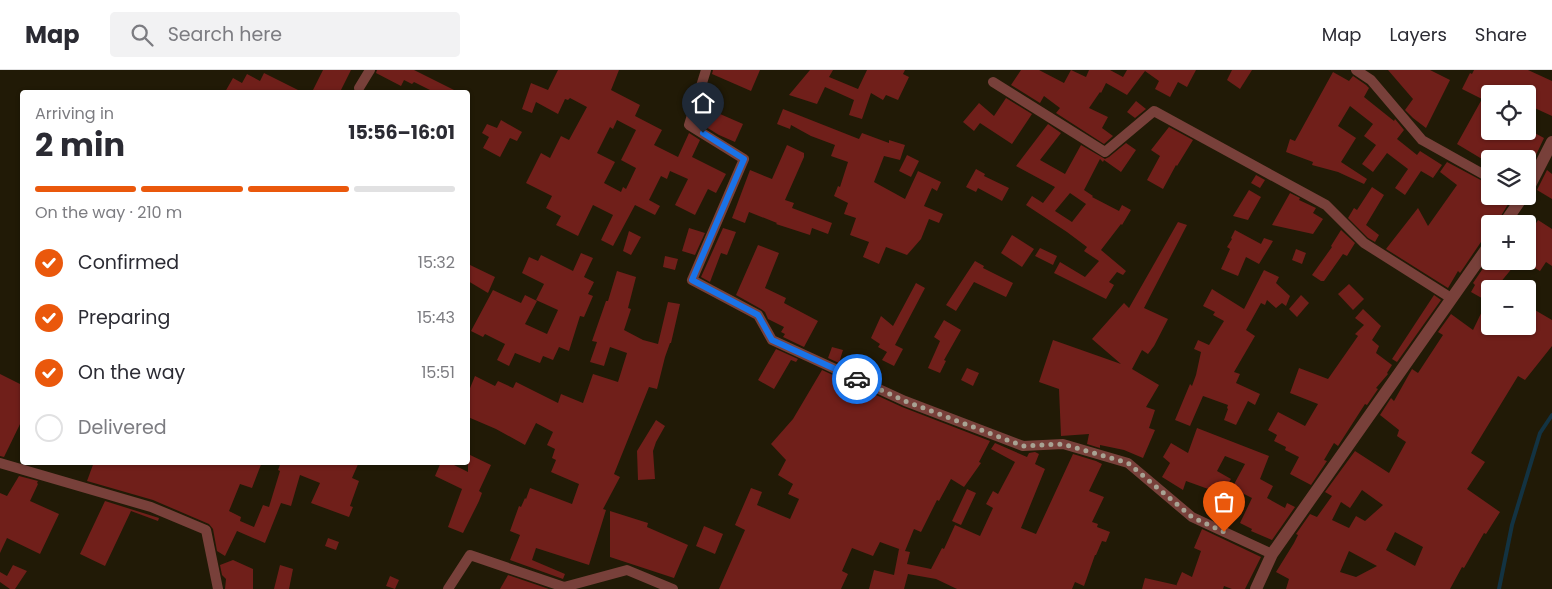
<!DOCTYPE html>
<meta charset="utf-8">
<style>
body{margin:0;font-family:Poppins,sans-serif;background:#f2f2f3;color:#2b2b33;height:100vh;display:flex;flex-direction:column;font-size:19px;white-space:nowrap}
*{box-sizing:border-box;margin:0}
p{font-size:16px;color:#7c7c81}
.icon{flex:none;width:28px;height:28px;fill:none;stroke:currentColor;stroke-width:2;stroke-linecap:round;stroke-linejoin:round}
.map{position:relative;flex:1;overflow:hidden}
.sheet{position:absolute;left:20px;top:20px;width:450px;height:375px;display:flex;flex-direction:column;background:#fff;border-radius:5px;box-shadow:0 1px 4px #0004}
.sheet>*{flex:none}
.controls{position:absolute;left:1481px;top:15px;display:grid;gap:10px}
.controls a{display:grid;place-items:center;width:55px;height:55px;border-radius:5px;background:#fff;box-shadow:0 1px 4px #0004;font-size:25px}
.pin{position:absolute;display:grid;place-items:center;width:42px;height:42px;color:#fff;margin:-51px -21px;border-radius:50% 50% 50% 0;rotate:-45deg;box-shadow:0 0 5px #0007}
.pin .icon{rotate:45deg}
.courier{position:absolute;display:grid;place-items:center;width:50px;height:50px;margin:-25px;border:4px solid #1a73e8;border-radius:50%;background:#fff;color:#222;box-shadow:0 1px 6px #0007}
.summary em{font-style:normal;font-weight:700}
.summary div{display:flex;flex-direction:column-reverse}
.summary{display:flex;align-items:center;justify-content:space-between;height:85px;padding:0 15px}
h1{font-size:32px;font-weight:700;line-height:38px}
.bar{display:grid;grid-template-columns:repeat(4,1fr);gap:8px 5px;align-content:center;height:60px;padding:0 15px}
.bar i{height:6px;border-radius:4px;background:#e1e1e2}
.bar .on{background:#ea580c}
.bar p{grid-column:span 4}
ol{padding:0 15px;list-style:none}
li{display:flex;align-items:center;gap:15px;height:55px}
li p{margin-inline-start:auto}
li .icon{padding:5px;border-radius:50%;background:#ea580c;color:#fff;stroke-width:4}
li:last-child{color:#7c7c81}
li i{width:28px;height:28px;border:2px solid #e1e1e2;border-radius:50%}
header{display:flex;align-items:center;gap:30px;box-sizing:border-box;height:70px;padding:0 25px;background:#fff;border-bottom:1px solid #e1e1e2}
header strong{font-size:24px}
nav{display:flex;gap:28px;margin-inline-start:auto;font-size:18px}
.search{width:350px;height:45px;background:#f2f2f3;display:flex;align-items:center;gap:12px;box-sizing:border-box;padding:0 18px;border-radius:5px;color:#7c7c81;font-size:19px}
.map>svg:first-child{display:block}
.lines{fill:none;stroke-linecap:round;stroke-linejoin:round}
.stream{stroke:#133342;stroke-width:4}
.building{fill:#701f1a;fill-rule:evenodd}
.minor{stroke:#78403a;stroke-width:10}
.tertiary{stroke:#78403a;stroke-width:12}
.done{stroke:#a8a394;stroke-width:5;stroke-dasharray:0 9}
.route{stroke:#1a73e8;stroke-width:6}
</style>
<header>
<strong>Map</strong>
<div class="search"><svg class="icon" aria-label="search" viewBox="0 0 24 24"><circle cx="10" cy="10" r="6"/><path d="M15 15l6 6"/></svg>Search here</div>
<nav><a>Map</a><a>Layers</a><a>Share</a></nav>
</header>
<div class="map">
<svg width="1552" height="519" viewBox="0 0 1552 519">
<rect width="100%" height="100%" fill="#211a06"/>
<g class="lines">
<polyline class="stream" points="1499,519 1512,455 1540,363 1552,345"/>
</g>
<g class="building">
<polygon points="323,0 351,0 340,22 312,22"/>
<polygon points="377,0 414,0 458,22 434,22 414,12 412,14 404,10 401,16 376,3"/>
<path d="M558 0H619L611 20 640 35 635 46 662 60 654 75 678 87 689 63 700 70 692 87 726 104 716 123 708 119 695 145 675 135 688 109 670 101 667 109 661 106 649 130 660 136 655 145 635 135 613 176 601 170 613 145 593 135 578 166 556 155 561 146 546 138 552 126 526 113 541 83 550 88 561 66 569 70 587 37 570 28 568 30 565 29 558 44 536 32 532 43 522 39 531 13 548 20ZM617 50 636 60 621 90 636 98 626 119 623 117 621 122 604 113 615 92 597 83 610 57 613 59Z"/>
<polygon points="713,0 760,0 751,21 712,4"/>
<polygon points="810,0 833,0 829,7 858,19 867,0 905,0 903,4 909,7 898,30 886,25 883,30 871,23 862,49 849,45 854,30 825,17 817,34 789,25"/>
<polygon points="1021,0 1039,0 1064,13 1071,0 1086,7 1089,0 1110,0 1123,7 1127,0 1196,0 1187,17 1178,12 1170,27 1155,19 1159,11 1145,1 1127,25 1106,13 1101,23 1100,22 1089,38 1108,47 1102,58 1113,66 1104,74 1056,43 1060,38 1044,26 1040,33 1011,15"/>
<polygon points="1232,0 1252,0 1240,19 1227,10"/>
<polygon points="1388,0 1430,0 1450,10 1426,58 1413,48 1405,40 1413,29"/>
<polygon points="1474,0 1528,0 1552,11 1552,46 1528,35 1528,24 1490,24 1490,61 1531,61 1544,68 1528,102 1528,89 1482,89 1457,74 1482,29 1462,19 1470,3 1472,4"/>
<polygon points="1333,2 1349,11 1353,6 1366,15 1369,18 1364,27 1394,51 1395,49 1404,60 1397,69 1417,85 1420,81 1442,95 1433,108 1421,101 1405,125 1395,118 1408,99 1387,83 1373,102 1362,94 1376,75 1364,66 1373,54 1350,36 1338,56 1356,68 1341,92 1367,109 1364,114 1338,102 1312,95 1313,92 1286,82 1290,69 1295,71"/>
<polygon points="264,3 302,22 225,22 233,8 242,13 247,4 260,11"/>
<polygon points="1006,28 1032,44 1012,74 980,53 974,61 963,52 979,33 994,46"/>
<polygon points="1136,31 1146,39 1135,48 1127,42"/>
<polygon points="704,37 743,54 735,72 719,65 698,52"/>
<polygon points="783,39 859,69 862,63 889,73 889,70 905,75 900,90 884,86 874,112 905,129 918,101 941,112 937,121 932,118 924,136 943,144 939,153 929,149 921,169 907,185 886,177 879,194 863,187 869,172 850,165 856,148 844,144 848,133 834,126 838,116 840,117 848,92 831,86 835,75 811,66 791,55 790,59 777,54"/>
<polygon points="501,50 522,62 517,71 510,68 500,87 483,78 489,67 482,63 487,54 497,58"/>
<path d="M1048 54 1061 63 1040 90 1065 104 1081 75 1105 89 1109 87 1126 73 1136 80 1121 102 1104 90 1103 92 1100 89 1084 120 1093 126 1092 127 1119 141 1122 135 1131 140 1122 155 1121 154 1101 180 1126 201 1123 205 1117 202 1109 212 1114 215 1106 229 1054 203 1060 192 1085 207 1099 191 1084 181 1087 177 1067 162 1026 135 1032 126 1043 133 1055 117 1016 96ZM1070 123 1086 134 1072 152 1055 141Z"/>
<polygon points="1169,57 1193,70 1177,96 1176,95 1163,119 1147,110 1160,86 1151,80"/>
<polygon points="787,75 804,83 804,87 785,130 794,133 792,138 832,153 828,164 812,158 810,165 776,154 777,153 749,142 745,153 732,148 750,100 772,109"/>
<polygon points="907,85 919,91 911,107 899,101"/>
<polygon points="1447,92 1490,115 1490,126 1513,126 1496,154 1490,154 1490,166 1483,169 1460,203 1458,201 1448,218 1386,179 1418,138 1428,156 1457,115 1440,102"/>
<polygon points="976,99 985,104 984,106 1009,118 1002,131 978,118 976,122 966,117"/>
<polygon points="1547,100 1552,104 1552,129 1537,120"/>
<polygon points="1256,105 1265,110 1260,118 1251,113"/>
<polygon points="1372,117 1384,125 1366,155 1379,165 1375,172 1368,168 1348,148 1354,138 1357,140"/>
<polygon points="1249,120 1261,127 1248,150 1233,146"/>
<polygon points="1290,123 1300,128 1299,130 1316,138 1313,143 1323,149 1313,164 1272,155"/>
<polygon points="1538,150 1552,159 1552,196 1546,192 1540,201 1524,192 1528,191 1528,185 1535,171 1528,166"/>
<polygon points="1178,152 1187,155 1144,238 1168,249 1154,276 1148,284 1142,280 1132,299 1159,315 1146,337 1155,340 1149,358 1155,360 1143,388 1124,380 1100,375 1100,378 1087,374 1089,364 1061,366 1059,319 1039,312 1053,270 1121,294 1092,269 1124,233 1129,238"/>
<polygon points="689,158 705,163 695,185 682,181"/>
<polygon points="723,158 736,162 727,185 721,183 710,212 701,207"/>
<polygon points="1235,160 1261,174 1264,168 1273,171 1259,194 1246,187 1238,206 1221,199 1230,179 1227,177 1232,169 1231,168"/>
<polygon points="1341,160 1355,173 1347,186 1343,184 1324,211 1321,211 1312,205 1332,177 1331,176"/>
<polygon points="629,161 641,167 631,185 623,181"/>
<polygon points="1012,165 1034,179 1022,197 1001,183"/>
<polygon points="758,175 779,183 765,218 786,228 784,233 818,251 804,277 783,267 785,264 781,262 784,257 768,249 765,242 761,239 736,225"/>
<polygon points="1040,178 1057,186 1053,195 1035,186"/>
<polygon points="1296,179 1306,183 1302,194 1292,190"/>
<polygon points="581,183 593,188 584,207 594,212 588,224 593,226 584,247 580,246 569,281 559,277 553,290 543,286 540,293 515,283 509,296 497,290 505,274 485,264 483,267 471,261 493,220 521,233 525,225 537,231 525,254 547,264 558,240 536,230 544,214 522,203 529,187 538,191 541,185 573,201"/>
<polygon points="665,186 678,189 675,200 663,197"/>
<polygon points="975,191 984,196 983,198 1013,213 1006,227 974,212 956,241 946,235"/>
<path d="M1488 191H1518L1495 219H1490V256H1528V236L1552 250V276L1525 310 1518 306 1471 383 1485 392 1467 419 1500 442 1486 464 1484 463 1464 498 1462 497 1450 519H1286L1289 509 1276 502 1294 473 1298 465 1296 464 1310 444 1317 447 1332 426 1325 422 1355 381 1389 403 1406 372 1397 366 1399 360 1380 345 1391 328 1394 331 1412 299 1418 303 1443 265 1438 262 1451 244 1473 260 1487 231 1471 222 1475 215 1473 213ZM1362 420 1383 435 1365 451 1356 446 1349 458 1332 450 1341 432 1350 438ZM1395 462 1423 477 1415 496 1386 480ZM1349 481 1377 496 1356 507 1340 502Z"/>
<polygon points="468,194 495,207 488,223 468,211"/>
<polygon points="1264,200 1279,207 1276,213 1290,226 1286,236 1282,233 1276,238 1267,230 1265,235 1261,233 1246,260 1255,266 1234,302 1240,304 1236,313 1260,324 1255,335 1248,331 1236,355 1224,350 1228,339 1227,338 1228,335 1203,326 1190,356 1175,350 1190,314 1192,316 1196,305 1201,282 1194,279 1198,270 1209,275 1224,251 1213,245 1215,242 1203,236 1212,219 1244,239"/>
<polygon points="617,201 636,207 628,238 631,239 624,260 643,270 658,274 668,232 680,234 671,273 670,273 665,287 657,319 649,317 614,404 620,407 603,439 606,440 589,495 536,478 532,490 565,504 563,509 510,490 520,465 510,461 519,436 521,437 525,428 526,429 530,418 572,434 579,414 551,402 556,390 552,388 555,379 547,375 553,362 536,353 525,375 496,359 468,347 468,323 475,306 495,316 498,311 513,318 516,312 558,333 561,324 583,333 593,304 618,312 627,283 610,277 604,296 590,292 597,272 592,271 606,231 608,231"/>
<polygon points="916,213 925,218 895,275 903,279 894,296 882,290 887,282 878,277 880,274 871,268 881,246 893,256"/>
<polygon points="1349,214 1364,229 1353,240 1338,224"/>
<polygon points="1301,225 1309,233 1297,247 1289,239"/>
<polygon points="1434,225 1441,230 1397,292 1392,289"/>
<polygon points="1363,239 1381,256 1372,270 1379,276 1376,283 1392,295 1387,303 1388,304 1376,318 1378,319 1367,335 1365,334 1338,376 1334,373 1324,390 1327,391 1311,415 1290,404 1299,387 1285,380 1286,377 1274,371 1277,365 1268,360 1278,342 1305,356 1318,334 1290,323 1299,298 1328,309 1358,266 1355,264 1364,255 1355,248"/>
<polygon points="944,250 961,260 944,290 946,291 940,303 928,298 940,271 934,267"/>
<polygon points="832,277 843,280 839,293 828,288"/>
<polygon points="776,279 798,289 796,292 791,290 774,319 758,310"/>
<polygon points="967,298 979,303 973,316 961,310"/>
<polygon points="822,300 902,337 990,371 979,392 981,393 964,417 951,409 939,431 937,430 921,462 914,459 905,481 910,482 907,494 931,499 942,478 944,479 955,455 980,466 993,438 986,434 993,421 998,424 1015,392 991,379 995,373 1027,387 1029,383 1035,382 1039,384 1035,394 1045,399 1021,458 1036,464 1073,384 1096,391 1102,394 1089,421 1104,427 1092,452 1098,454 1097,457 1110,462 1106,472 1102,471 1096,485 1095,485 1084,516 1075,512 1072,519 957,519 936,509 908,504 904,519 869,519 874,500 894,505 899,479 902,480 880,472 873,486 852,478 842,501 848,504 841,519 719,519 745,460 735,455 751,418 762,422 757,435 790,449 799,429 788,424 793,414 778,405 786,390 771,374 793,349"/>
<polygon points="0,304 22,315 22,350 4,387 0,386"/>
<polygon points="656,350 665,356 656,372 653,381 655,409 638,410 637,381"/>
<polygon points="1197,358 1269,386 1260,409 1273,416 1267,428 1285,438 1287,433 1295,437 1272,470 1251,461 1252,459 1240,453 1252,428 1232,418 1245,394 1225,386 1217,401 1231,409 1215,438 1204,432 1211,420 1186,411 1183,420 1162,407 1170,393 1163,387 1171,373 1188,383"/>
<polygon points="468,384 491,395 479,421 482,423 479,431 463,463 448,457 462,419 435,406 441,392 448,392 468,402"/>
<polygon points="94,392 262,392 252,418 240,414 229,441 241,447 240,451 254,457 263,435 269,437 280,401 278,400 281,392 359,392 352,408 359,411 350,436 353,437 349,447 311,433 320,413 300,405 291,436 281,433 265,473 237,461 225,486 217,481 213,459 209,454 153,430 87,411"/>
<polygon points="19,406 38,411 37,413 38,414 30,431 59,444 40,484 7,468 0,483 0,423 7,426"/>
<polygon points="967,419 976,423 961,455 952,451"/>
<polygon points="105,431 159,448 158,451 131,441 105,496 80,484"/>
<polygon points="610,441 648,453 647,457 688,475 674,508 610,487"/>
<polygon points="704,456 723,464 715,484 696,476"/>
<polygon points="1202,459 1261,487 1245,519 1232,519 1224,516 1223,519 1142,519 1145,508 1176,515 1176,516 1182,502 1192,507 1201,481 1194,478"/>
<polygon points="328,468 339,472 336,480 325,476"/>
<polygon points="233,490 253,499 253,519 225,519 226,509 222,505 220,495"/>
<polygon points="13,495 27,501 15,519 10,519 0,512 0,502 7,506"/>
<polygon points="280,495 293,499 289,519 274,519"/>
<polygon points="508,505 549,519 500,519"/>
<polygon points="390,506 399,510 395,519 386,516"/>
</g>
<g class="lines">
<g class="minor">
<polyline points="706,0 689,55 744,89 692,210 758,245 772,270 905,331 1023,376 1063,374 1128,393 1192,447 1272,484"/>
<polyline points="1356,0 1371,10 1422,70 1490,108"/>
<polyline points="993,12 1105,82 1154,41 1326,135 1364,173 1451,228"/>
<polyline points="359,18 370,0"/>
<polyline points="0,393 151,437 206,460 218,519"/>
<polyline points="448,519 470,485 564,517 627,500 673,519"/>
</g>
<g class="tertiary">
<polyline points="1528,119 1552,72"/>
<polyline points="1504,154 1523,126"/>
<polyline points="1256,519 1272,484 1490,174"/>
</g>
</g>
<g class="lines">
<polyline class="done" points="857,309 905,331 1023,376 1063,374 1128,393 1192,447 1224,462"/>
<polyline class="route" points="703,63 744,89 692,210 758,245 772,270 857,309"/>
</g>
</svg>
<div class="controls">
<a><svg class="icon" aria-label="locate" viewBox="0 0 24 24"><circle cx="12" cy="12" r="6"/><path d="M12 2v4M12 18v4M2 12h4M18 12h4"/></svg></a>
<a><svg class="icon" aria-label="layers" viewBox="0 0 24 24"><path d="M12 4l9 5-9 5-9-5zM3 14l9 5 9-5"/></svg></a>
<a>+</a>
<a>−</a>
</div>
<div class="pin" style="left:1224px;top:462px;background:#ea580c"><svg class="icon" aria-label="bag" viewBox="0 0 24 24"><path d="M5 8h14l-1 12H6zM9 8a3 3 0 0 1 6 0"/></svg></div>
<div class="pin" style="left:703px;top:63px;background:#1f2937"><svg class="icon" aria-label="home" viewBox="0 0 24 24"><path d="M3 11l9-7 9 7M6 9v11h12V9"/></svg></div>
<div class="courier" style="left:857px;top:309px"><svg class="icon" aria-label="car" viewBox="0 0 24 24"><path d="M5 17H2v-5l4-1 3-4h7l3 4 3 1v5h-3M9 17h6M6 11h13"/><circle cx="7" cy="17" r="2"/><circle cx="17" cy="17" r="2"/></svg></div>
<section class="sheet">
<div class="summary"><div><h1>2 min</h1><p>Arriving in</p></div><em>15:56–16:01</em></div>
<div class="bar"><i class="on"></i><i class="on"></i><i class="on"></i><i></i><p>On the way · 210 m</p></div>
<ol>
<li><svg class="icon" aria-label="check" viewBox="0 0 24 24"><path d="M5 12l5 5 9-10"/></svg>Confirmed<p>15:32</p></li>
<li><svg class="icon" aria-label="check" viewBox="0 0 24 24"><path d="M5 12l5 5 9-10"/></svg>Preparing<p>15:43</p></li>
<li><svg class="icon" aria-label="check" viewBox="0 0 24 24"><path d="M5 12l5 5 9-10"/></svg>On the way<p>15:51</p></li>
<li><i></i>Delivered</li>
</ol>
</section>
</div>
